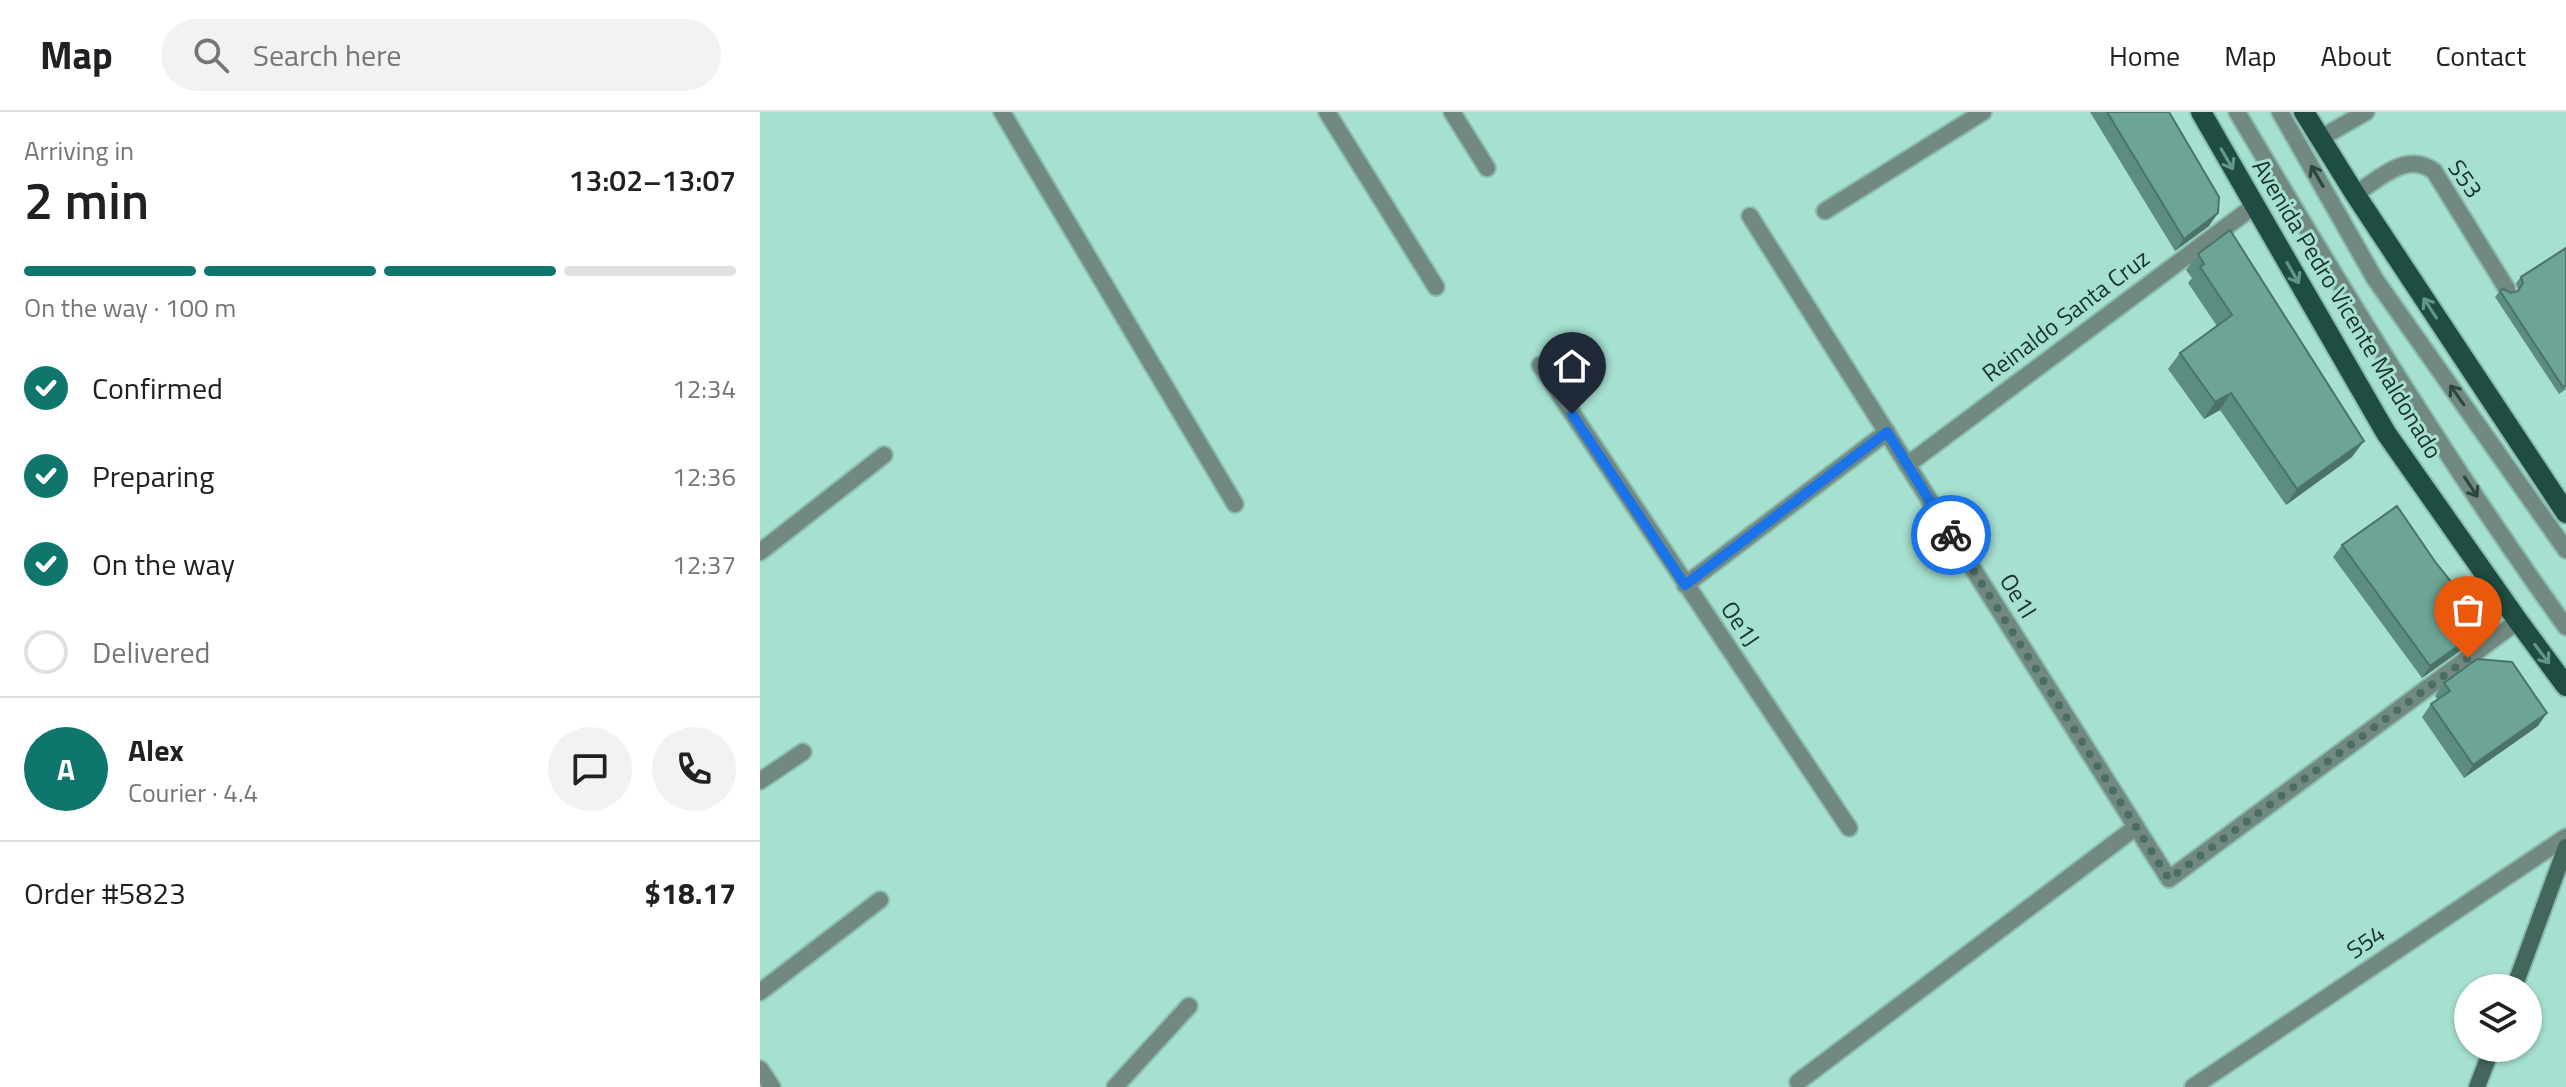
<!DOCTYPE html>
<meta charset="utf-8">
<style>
body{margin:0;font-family:"Titillium Web",sans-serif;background:#f2f2f2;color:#202124;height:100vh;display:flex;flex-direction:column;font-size:30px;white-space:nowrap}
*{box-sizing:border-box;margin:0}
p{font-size:26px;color:#757577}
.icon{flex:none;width:44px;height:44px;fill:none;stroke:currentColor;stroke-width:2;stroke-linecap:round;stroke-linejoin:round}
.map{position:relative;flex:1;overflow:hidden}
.details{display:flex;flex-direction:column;background:#fff;width:760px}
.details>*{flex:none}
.buttons{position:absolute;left:1694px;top:862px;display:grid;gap:16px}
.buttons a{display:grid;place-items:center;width:88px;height:88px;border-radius:50%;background:#fff;box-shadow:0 2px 6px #0004;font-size:40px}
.pin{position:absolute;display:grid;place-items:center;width:68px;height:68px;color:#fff;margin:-82px -34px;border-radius:50% 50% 50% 0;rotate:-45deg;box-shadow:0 0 8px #0007}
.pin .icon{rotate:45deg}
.courier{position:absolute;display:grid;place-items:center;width:80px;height:80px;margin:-40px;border:6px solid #1a73e8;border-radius:50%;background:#fff;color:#222;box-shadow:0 2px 10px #0007}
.head em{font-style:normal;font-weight:600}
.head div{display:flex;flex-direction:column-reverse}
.head{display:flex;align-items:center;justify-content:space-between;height:136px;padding:0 24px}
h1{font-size:52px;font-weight:600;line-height:60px}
.bar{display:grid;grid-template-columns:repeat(4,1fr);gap:12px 8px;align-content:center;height:96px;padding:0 24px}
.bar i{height:10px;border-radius:6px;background:#e0e0e0}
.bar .current{background:#0f766e}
.bar p{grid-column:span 4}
.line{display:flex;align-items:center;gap:20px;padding:0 24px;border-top:2px solid #e0e0e0}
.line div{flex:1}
.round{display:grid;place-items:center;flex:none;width:84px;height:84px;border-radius:42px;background:#f2f2f2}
ol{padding:0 24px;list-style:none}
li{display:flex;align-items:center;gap:24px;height:88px}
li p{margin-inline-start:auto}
li .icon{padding:8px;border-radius:50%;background:#0f766e;color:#fff;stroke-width:4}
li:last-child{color:#757577}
li i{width:44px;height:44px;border:4px solid #e0e0e0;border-radius:50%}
header{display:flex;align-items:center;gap:48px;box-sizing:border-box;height:112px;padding:0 40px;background:#fff;border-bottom:2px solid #e0e0e0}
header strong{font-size:38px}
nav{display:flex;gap:44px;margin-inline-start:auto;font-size:28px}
.search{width:560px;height:72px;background:#f2f2f2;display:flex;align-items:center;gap:20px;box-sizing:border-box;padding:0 28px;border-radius:44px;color:#757577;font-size:30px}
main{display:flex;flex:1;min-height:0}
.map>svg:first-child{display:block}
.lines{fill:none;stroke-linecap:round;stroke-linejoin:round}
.service-casing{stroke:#8abdaf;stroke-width:20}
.minor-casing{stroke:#8abdaf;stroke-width:20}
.tertiary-casing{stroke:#8abdaf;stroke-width:20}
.secondary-casing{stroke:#8abdaf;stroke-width:20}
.primary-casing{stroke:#8abdaf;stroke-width:24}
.service{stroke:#728982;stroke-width:16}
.minor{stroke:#728982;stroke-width:16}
.tertiary{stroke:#728982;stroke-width:16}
.secondary{stroke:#43665d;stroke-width:16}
.primary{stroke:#1f4d43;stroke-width:20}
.wall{fill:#5d8d80}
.shaded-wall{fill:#4c7368}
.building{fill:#6ca495;stroke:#4c7368;stroke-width:2}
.oneway{stroke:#62968a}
.oneway2{stroke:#2f4741}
.done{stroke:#4a6e65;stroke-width:8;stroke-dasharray:0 14.4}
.route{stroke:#1a73e8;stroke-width:10}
.labels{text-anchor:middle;stroke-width:6;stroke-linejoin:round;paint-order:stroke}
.street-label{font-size:24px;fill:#19312b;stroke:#a6e0d0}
</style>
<header>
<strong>Map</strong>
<div class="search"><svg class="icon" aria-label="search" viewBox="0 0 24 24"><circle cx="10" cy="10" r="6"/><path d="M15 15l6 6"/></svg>Search here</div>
<nav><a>Home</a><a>Map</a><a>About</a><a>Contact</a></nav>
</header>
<main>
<section class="details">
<div class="head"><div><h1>2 min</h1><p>Arriving in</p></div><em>13:02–13:07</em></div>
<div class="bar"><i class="current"></i><i class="current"></i><i class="current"></i><i></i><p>On the way · 100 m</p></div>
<ol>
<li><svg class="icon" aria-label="check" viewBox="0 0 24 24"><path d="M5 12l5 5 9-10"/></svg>Confirmed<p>12:34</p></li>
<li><svg class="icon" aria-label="check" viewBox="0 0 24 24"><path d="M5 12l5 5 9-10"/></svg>Preparing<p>12:36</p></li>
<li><svg class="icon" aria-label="check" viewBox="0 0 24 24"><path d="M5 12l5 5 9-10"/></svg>On the way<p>12:37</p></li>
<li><i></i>Delivered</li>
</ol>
<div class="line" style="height:144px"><b class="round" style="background:#0f766e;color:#fff">A</b><div><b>Alex</b><p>Courier · 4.4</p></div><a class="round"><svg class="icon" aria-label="chat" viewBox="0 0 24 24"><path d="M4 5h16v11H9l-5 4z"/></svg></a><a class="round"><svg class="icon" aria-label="phone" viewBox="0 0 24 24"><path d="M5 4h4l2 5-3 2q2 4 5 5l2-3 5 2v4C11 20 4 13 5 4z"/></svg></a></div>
<div class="line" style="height:104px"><div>Order #5823</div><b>$18.17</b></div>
</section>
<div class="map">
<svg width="1806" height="975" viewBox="0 0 1806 975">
<rect width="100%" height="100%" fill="#a6e0d0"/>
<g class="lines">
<defs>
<g id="service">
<path d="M1477 0C1581 175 1687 350 1806 515"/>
<polyline points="1520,0 1615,167 1806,438"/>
<path d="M1595 82C1621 66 1646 39 1674 59L1747 177"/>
<polyline points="1065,99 1223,0"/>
<polyline points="0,440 124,343"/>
<polyline points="0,669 43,640"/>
<polyline points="0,880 120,788"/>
<polyline points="355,975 429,894"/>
</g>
<g id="minor">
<polyline points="242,0 475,392"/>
<polyline points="567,0 676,175"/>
<polyline points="692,0 727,56"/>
<polyline points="1559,27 1606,0"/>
<polyline points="990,104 1409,767 1758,509"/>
<polyline points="780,253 1089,716"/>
<polyline points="1147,353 1494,94"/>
<polyline points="925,473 1127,320"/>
<polyline points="1038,970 1376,715"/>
<polyline points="1433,975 1806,725"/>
</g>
<polyline id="tertiary" points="0,957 12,975"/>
<g id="secondary">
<polyline points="1754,876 1806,735"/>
<polyline points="1717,975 1732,936"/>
</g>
<g id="primary">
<polyline points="1441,0 1626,321 1758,509 1806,574"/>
<polyline points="1544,0 1595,82 1806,401"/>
</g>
</defs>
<use href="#service" class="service-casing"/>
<use href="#minor" class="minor-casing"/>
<use href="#tertiary" class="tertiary-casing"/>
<use href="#secondary" class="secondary-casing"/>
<use href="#primary" class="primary-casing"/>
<use href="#service" class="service"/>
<use href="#minor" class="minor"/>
<use href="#tertiary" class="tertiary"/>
<use href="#secondary" class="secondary"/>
<use href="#primary" class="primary"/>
</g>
<g class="wall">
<polygon points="1330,0 1409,0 1449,114 1415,139"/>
<polygon points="1438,142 1592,345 1526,393 1460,298 1444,307 1408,257 1420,241 1457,214 1428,171 1432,166 1426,158"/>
<polygon points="1761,165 1806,277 1799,282 1735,185 1740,179 1751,181 1757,180 1758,177 1756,171"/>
<polygon points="1582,433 1704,536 1662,566 1573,445"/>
<polygon points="1684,571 1778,614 1704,666 1662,605 1671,592 1678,588 1675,584"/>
</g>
<g class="shaded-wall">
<polygon points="1458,101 1449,114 1415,139 1424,127"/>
<polygon points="1471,281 1460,298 1444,307 1455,290"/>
<polygon points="1604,329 1592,345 1526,393 1537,377"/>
<polygon points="1712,524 1704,536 1662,566 1670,554"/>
<polygon points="1787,601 1778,614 1704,666 1713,653"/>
</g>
<g class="building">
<polygon points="1347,0 1409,0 1459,85 1458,101 1424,127"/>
<polygon points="1470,118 1604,329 1537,377 1471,281 1455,290 1420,241 1472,203 1440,155 1444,152 1438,142"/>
<polygon points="1806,136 1806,273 1803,275 1740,179 1743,177 1751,181 1758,179 1763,171 1761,165"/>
<polygon points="1637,394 1676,451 1713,497 1712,524 1670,554 1582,433"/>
<polygon points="1717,547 1752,550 1787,601 1713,653 1671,592 1690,579 1684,571"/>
</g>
<defs><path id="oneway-shaft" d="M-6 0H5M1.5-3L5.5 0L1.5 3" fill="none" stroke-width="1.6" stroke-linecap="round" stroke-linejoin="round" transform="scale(2)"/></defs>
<g class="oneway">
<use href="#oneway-shaft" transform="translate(1467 47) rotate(60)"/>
<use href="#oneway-shaft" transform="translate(1533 161) rotate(60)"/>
<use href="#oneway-shaft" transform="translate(1670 196) rotate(-123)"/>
<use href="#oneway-shaft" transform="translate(1782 542) rotate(53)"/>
</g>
<g class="oneway2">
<use href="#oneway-shaft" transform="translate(1557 64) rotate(-120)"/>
<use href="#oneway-shaft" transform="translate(1697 283) rotate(-125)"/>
<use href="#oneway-shaft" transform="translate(1711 375) rotate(57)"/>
</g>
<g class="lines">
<polyline class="done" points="1191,423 1409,767 1708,546"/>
<polyline class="route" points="812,302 925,473 1127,320 1191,423"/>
</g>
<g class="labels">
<g class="street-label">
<text transform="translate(1705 67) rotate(55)" y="8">S53</text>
<text transform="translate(1587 197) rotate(59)" y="8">Avenida Pedro Vicente Maldonado</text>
<text transform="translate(1306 204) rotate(-37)" y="8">Reinaldo Santa Cruz</text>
<text transform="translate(1258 484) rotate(58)" y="8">Oe1I</text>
<text transform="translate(980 512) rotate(56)" y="8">Oe1J</text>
<text transform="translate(1606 830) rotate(-34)" y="8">S54</text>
</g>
</g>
</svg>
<div class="buttons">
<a><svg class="icon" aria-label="layers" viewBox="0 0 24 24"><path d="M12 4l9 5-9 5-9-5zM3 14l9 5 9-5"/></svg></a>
</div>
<div class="pin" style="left:1708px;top:546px;background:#ea580c"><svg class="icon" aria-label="bag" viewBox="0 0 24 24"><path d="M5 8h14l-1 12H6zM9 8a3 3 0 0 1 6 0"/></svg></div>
<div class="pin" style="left:812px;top:302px;background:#1f2937"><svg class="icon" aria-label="home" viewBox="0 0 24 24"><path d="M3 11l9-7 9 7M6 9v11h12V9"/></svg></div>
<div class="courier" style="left:1191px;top:423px"><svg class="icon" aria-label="bike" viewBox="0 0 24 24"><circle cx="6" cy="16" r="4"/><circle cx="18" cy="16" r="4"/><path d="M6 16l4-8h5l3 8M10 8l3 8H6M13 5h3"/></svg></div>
</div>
</main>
